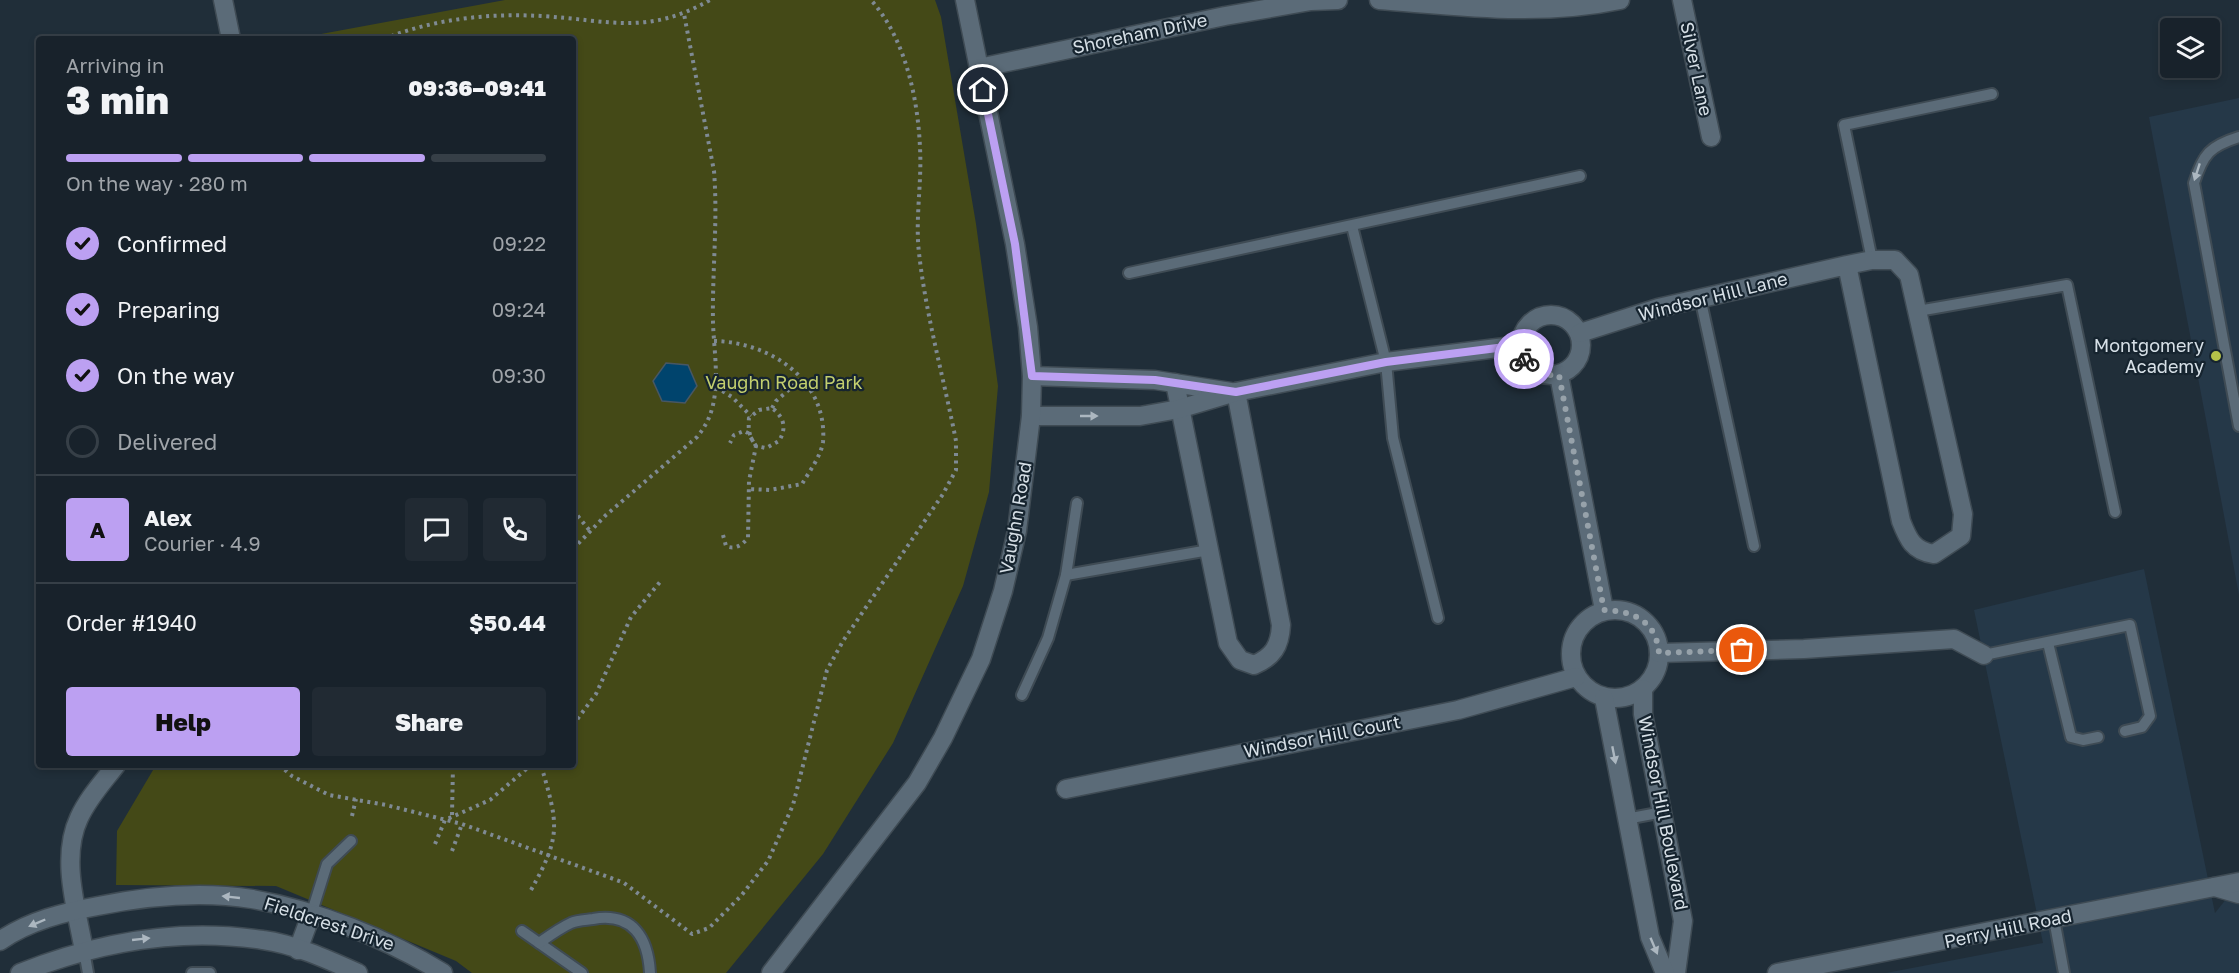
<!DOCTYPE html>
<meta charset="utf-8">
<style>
body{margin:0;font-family:"Golos Text",sans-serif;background:#212a33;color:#f1f3f6;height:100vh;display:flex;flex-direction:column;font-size:22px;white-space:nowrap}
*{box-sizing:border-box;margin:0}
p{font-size:20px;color:#9fa4a9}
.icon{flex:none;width:33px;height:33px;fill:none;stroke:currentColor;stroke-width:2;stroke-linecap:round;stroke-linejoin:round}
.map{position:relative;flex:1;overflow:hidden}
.sheet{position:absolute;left:36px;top:36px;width:540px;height:732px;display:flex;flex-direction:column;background:#18222b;border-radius:6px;box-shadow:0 3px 9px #0003,0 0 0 2px #363f47}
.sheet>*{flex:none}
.controls{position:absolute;left:2160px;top:18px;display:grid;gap:12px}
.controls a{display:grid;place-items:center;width:60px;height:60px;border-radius:6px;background:#18222b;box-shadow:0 3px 9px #0003,0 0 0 2px #363f47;font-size:30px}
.pin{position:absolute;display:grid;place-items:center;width:51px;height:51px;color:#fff;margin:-26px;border:3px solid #fff;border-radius:50%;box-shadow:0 2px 6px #0007}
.courier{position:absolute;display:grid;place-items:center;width:60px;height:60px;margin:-30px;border:4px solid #bca0f2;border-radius:50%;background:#fff;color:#222;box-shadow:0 2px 8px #0007}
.head em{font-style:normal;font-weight:800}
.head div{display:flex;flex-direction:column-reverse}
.head{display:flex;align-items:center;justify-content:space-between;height:102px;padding:0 30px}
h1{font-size:39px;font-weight:800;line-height:45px}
.bar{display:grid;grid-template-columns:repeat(4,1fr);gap:9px 6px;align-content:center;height:72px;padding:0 30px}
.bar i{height:8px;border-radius:4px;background:#363f47}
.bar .on{background:#bca0f2}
.bar p{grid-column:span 4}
.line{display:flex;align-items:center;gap:15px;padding:0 30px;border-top:2px solid #363f47}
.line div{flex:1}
.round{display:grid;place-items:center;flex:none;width:63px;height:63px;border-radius:6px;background:#212a33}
ol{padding:0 30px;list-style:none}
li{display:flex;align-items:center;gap:18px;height:66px}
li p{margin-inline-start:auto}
li .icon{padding:6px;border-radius:50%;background:#bca0f2;color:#111;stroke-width:4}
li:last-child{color:#9fa4a9}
li i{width:33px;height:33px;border:3px solid #363f47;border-radius:50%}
.button{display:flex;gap:12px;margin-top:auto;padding:12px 30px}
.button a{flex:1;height:69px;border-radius:6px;background:#bca0f2;color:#111;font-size:24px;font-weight:800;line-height:69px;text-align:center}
.button a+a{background:#212a33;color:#f1f3f6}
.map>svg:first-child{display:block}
.built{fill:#253848}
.green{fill:#444917}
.building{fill:#00446d;stroke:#485763;stroke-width:1.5}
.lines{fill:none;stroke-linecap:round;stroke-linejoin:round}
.service-casing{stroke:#3f4b54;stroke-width:14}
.minor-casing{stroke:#3f4b54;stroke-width:21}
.tertiary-casing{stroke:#3f4b54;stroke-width:21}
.secondary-casing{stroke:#3f4b54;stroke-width:21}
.path{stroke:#7f8a93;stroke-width:4;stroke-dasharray:3 4.5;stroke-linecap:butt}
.service{stroke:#5b6b78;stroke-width:10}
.minor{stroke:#5b6b78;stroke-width:18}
.tertiary{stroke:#5b6b78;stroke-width:18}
.secondary{stroke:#5b6b78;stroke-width:18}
.oneway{fill:#acb7c0}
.done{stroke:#97a2aa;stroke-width:6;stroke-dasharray:0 10.8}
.route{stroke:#bca0f2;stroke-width:8}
.poi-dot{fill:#b5c249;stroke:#16242f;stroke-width:2}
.labels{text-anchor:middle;stroke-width:4.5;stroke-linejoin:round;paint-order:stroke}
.street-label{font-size:18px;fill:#d7e0e7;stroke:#16242f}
.poi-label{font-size:18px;fill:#d7e0e7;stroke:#16242f;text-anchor:end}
.park-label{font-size:18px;fill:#c3cf6e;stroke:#16242f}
</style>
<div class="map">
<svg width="2239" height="973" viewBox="0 0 2239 973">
<rect width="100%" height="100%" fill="#202e39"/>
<g class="built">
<polygon points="2239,98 2239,595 2149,117"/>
<polygon points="2144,569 2215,913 2239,883 2239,973 1886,973 2043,943 1974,610"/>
</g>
<polygon class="green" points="505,0 935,0 941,17 976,224 998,386 989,492 963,586 893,743 823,854 726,973 472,973 456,961 276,886 116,885 117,831 156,765 573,765 573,39 294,39"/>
<polygon class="building" points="666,363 688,365 697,386 685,403 662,401 653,381"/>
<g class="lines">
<defs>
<g id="service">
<path d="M2239 137C2210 146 2203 154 2194 183L2239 426"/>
<polyline points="1352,226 1386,362 1393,438 1438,618"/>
<polyline points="1872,260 1844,125 1992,94"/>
<polyline points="1129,273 1580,176"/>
<polyline points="1700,297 1754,546"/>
<polyline points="1918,311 2067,285 2115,512"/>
<polyline points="1066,575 1209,550"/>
<polyline points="2048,643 2071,737 2083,740 2098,737"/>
<polyline points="1984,655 2130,625 2150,716 2142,727 2125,731"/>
<polyline points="1022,695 1048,638 1066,575 1077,503"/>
<polyline points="1626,819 1663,812"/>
<polyline points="311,915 327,864 351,841"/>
<polyline points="2054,919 2064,973"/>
<polyline points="522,931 582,973"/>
<path d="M539 943C549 936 560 928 571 923 577 920 586 920 593 919 633 912 648 938 650 973"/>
<polyline points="84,951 88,973"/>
<polyline points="192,973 210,973"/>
</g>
<g id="minor">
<polyline points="223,0 231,39"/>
<path d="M1379 0C1459 6 1540 17 1620 0"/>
<polyline points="1682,0 1711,137"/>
<polyline points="979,68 1225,16 1311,1 1338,0"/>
<circle cx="1551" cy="345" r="30"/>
<path d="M1580 333 1658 308 1847 265 1872 260H1895L1909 275 1963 514 1961 536 1934 554C1913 551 1908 539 1901 521L1847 265"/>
<polyline points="1559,375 1604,610"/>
<polyline points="1032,376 1155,380 1231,392"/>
<path d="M1175 383 1228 643 1240 660 1254 665C1273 657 1280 646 1281 625L1236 392"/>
<polyline points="1031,416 1140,416 1179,409 1236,392 1386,362 1521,345"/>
<circle cx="1615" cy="654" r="44"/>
<polyline points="1659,653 1804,649 1954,639 1984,655"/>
<polyline points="1643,689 1643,714 1683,921 1676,973"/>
<polyline points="1604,698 1650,937 1665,973"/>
<polyline points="1066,789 1458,710 1576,677"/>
<path d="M84 951C77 910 60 858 79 818 88 798 103 782 116 765"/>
</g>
<g id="tertiary">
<polyline points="2215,887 2239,894"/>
<path d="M0 941C28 921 65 912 98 906 148 896 201 891 252 899 316 910 388 939 443 973"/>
<polyline points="298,950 311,915"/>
<path d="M20 973C98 942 178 927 263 940 294 944 329 960 358 973"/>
</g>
<g id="secondary">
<polyline points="771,973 917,783 943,738 981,659 1003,591 1017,531 1031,416 1032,376 1028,327 1015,244 965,0"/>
<polyline points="1777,973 2239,882"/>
</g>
</defs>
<use href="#service" class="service-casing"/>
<use href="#minor" class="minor-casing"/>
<use href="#tertiary" class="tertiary-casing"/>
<use href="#secondary" class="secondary-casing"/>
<g class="path">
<path d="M384 39C433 19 489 13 541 16 609 20 647 36 710 0"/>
<path d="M714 341C770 342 828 380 823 442 821 456 809 472 802 484L770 490 748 489"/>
<polyline points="716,387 732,397 751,416"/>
<polyline points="772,408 776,401 801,379"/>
<polyline points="573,510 590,531"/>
<path d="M723 535 726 546C735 550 742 545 748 538L749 481 756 446 766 448 779 441C787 428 784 417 772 408L759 410 749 418C748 430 749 436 756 446L748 433 744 431 734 435 730 443"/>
<path d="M573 549 606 515 697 437C705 427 710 418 713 405 719 378 714 350 713 323 712 272 718 222 714 171L684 14"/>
<polyline points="573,725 596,694 631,617 660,582"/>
<path d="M279 765 292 776 329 795 386 805 462 824 611 878 624 883 692 934 709 928 741 896 768 861 793 805 827 670 843 641 943 494 956 470V441C944 379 926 316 919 253 915 219 922 183 920 148 918 98 905 38 871 0"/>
<polyline points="452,815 453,765"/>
<polyline points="352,816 356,799"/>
<polyline points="435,844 445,820 490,800 531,765"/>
<polyline points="452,851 462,824"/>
<path d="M531 890C562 835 558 824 541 765"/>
</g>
<use href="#service" class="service"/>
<use href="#minor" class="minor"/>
<use href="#tertiary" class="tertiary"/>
<use href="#secondary" class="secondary"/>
</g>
<defs><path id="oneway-solid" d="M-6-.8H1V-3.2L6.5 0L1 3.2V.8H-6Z" transform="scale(1.5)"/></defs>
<g class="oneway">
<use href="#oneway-solid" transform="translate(2197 172) rotate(108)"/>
<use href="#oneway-solid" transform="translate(1089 416)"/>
<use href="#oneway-solid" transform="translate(1614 755) rotate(79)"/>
<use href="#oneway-solid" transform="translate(231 897) rotate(-174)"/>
<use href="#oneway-solid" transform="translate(37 923) rotate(157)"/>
<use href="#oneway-solid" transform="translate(141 939) rotate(-6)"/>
<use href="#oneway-solid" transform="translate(1654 946) rotate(67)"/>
</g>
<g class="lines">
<path class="done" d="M1524 359C1532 373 1544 376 1559 375L1604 610C1632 611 1656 620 1659 653L1742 650"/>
<polyline class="route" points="983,90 1015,244 1032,376 1155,380 1236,392 1386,362 1521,345 1524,359"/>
</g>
<circle class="poi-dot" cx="2216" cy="356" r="6"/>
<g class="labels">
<g class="street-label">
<text transform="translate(1140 34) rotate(-12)" y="6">Shoreham Drive</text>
<text transform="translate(1696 69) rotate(78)" y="6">Silver Lane</text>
<text transform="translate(1713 297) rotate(-14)" y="6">Windsor Hill Lane</text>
<text transform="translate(1016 518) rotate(-80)" y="6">Vaughn Road</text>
<text transform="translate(1322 737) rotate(-11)" y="6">Windsor Hill Court</text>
<text transform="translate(1663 813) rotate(79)" y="6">Windsor Hill Boulevard</text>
<text transform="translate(329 924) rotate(18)" y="6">Fieldcrest Drive</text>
<text transform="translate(2008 929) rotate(-12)" y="6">Perry Hill Road</text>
</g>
<g class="poi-label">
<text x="2204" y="352">Montgomery<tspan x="2204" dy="21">Academy</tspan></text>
</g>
<g class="park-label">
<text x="784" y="389">Vaughn Road Park</text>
</g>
</g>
</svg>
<div class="controls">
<a><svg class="icon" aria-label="layers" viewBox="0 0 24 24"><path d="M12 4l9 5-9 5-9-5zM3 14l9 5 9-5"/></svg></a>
</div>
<div class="pin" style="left:1742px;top:650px;background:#ea580c"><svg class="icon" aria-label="bag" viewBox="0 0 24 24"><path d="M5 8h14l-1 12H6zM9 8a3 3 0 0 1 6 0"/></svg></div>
<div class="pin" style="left:983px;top:90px;background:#1f2937"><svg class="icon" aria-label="home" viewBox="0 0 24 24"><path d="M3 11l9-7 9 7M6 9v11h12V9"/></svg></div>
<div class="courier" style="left:1524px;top:359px"><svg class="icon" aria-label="bike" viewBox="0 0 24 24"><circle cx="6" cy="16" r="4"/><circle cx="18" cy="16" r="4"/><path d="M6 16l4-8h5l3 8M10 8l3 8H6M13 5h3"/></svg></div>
<section class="sheet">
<div class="head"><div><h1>3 min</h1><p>Arriving in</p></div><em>09:36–09:41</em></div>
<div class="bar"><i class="on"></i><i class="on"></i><i class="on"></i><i></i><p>On the way · 280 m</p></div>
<ol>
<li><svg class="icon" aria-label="check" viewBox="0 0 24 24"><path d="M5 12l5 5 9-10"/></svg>Confirmed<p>09:22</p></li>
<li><svg class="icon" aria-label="check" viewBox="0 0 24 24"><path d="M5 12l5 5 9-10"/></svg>Preparing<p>09:24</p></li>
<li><svg class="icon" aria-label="check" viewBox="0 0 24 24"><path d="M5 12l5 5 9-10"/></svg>On the way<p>09:30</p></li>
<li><i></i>Delivered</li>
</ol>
<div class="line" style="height:108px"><b class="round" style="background:#bca0f2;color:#111">A</b><div><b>Alex</b><p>Courier · 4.9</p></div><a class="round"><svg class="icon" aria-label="chat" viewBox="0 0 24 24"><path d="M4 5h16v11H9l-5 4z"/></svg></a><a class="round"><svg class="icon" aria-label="phone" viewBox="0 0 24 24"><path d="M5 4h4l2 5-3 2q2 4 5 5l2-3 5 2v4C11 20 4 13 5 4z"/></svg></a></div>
<div class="line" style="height:78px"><div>Order #1940</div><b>$50.44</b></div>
<div class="button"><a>Help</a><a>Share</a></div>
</section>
</div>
